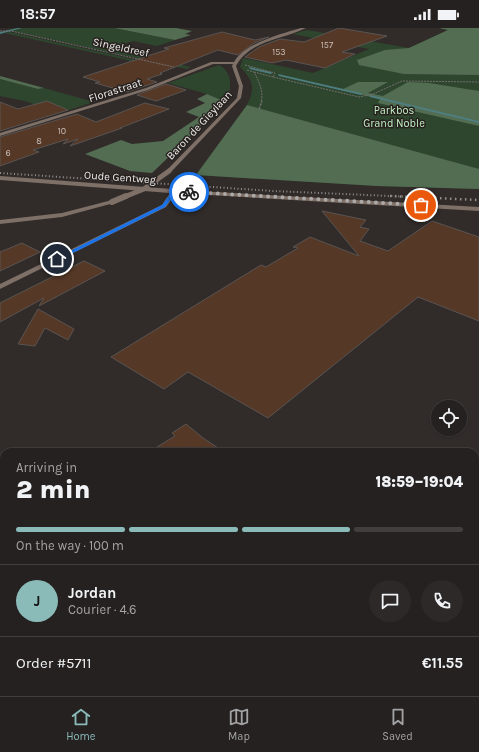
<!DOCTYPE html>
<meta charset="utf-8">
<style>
body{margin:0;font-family:Karla,sans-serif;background:#2d2929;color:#f1f3f6;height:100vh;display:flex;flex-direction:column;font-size:15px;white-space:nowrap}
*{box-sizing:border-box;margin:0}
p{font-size:13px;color:#a3a3a5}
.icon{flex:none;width:22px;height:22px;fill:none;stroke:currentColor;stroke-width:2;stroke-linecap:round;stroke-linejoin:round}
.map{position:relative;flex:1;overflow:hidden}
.sheet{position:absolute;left:0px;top:420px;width:479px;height:248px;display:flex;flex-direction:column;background:#252120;border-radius:12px 12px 0 0;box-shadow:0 1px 3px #0004,0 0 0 1px #423e3e}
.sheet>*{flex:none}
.buttons{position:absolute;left:431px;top:372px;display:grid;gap:8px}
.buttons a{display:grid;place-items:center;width:36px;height:36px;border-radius:50%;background:#252120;box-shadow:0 1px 3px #0004,0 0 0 1px #423e3e;font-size:20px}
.pin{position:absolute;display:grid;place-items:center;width:34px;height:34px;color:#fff;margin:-17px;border:2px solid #fff;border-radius:50%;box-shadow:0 1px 4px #0007}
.courier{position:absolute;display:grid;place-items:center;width:40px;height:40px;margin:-20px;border:3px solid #1a73e8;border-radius:50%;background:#fff;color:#222;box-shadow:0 1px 5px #0007}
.summary em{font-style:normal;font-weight:800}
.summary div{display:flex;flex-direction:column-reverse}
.summary{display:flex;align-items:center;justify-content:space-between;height:68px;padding:0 16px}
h1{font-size:26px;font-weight:800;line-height:30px}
.bar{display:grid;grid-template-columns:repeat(4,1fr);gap:6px 4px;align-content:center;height:48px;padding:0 16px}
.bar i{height:5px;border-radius:3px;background:#423e3e}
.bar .selected{background:#8bbbb9}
.bar p{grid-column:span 4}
.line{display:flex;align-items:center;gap:10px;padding:0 16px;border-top:1px solid #423e3e}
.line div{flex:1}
.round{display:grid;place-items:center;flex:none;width:42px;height:42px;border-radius:21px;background:#2d2929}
.status{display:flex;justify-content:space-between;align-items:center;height:28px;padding:0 20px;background:#252120;direction:ltr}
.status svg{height:11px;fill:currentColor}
.menu{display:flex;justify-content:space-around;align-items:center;height:56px;border-top:1px solid #423e3e;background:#252120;font-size:11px;color:#a3a3a5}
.menu a{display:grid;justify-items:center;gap:2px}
.menu .selected{color:#8bbbb9}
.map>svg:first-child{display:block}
.green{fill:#2e462e}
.forest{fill:#536d52}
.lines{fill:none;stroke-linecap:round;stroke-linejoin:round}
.stream{fill:#4f7e80;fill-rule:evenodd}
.building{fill:#563827;stroke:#595452}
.path-far2{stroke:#726e6c;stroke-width:1;stroke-dasharray:2 1;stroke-linecap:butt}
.path-far1{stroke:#726e6c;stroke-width:1.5;stroke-dasharray:2.5 1;stroke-linecap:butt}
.path{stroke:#726e6c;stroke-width:3.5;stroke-dasharray:5.5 3;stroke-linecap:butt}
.minor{fill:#7e7067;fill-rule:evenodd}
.rail-far1{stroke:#94908e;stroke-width:2;stroke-dasharray:1 2.5;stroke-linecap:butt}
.rail{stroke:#94908e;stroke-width:2.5;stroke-dasharray:1.5 3.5;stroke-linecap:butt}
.minor-bridge-far1{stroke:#7e7067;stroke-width:5}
.minor-bridge{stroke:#7e7067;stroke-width:6}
.route{fill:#1a73e8}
.done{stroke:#aca9a7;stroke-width:4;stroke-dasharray:0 7.2}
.labels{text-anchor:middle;stroke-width:3;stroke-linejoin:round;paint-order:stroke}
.far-number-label{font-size:9px;fill:#c9bfb9}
.far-street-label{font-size:11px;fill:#efecea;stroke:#272220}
.far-park-label{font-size:11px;fill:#c2f2c2;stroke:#272220}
</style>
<div class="status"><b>18:57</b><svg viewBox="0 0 49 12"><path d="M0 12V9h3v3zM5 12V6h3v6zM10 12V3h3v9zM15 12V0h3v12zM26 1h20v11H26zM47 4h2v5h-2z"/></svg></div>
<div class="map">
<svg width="479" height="668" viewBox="0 0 479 668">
<rect width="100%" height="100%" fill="#312c2a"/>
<g class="green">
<polygon points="16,0 114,0 175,12 157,18 133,13 107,21 191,39 187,41 7,2"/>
<path d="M439 0H479V161L377 158 196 147 247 77C255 60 254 53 240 39L243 30 313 45 369 21 293 6 307 2 409 20 448 2Z"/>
<polygon points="10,4 173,40 175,40 168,41 4,5"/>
<path d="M219 37C233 44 232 62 226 74L207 66 168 55Z"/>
<polygon points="0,51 38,61 44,60 94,74 59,85 25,73 0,68"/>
<polygon points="4,538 4,664 475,664 475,578 479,581 479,668 0,668 0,542"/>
</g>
<g class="forest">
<polygon points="114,0 176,0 192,3 185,6 191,7 175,12"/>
<polygon points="439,0 479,0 479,47 404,46 359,37 357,32 385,22 409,20 448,2"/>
<polygon points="0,48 44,60 38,61 0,51"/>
<polygon points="358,54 388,54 368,65 383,68 408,54 429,55 479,63 479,98 378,75 380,71 341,62"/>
<polygon points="207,66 226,74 152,145 130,143 85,126 121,112 132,116 163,113 199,89 186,84 205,75 197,71"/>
<polygon points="247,77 479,141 479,161 377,158 196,147"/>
<polygon points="4,558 4,664 144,664 144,668 0,668 0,562"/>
<polygon points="301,664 417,664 423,668 292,668"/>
</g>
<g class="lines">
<g class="stream">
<polygon points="18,0 22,0 0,6 0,4"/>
<polygon points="249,39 271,44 272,45 271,46 250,41"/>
<polygon points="278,46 361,65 362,66 361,67 279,48"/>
<polygon points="370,67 479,93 479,95 370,69"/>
</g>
</g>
<g class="building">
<polygon points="339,0 387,8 342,24 355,26 325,40 286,32 272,35 245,29 259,19 280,11 304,14"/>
<polygon points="222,4 255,12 269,9 254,15 238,27 218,22 160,45 162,46 147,51 157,54 127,64 95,55 100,54 83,49 169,21 164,20"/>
<polygon points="166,56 186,62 156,73 137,67"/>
<polygon points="47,73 68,82 0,103 0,74 18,81"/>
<polygon points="145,75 169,81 120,100 122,100 70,118 78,111 63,116 68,111 33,122 39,124 0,138 0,109 77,86 96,94"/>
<polygon points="322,183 366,192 360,199 369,201 360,213 388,223 432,193 479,209 479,293 418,269 268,390 188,344 164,361 111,329 261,237 266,239 298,220 293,219 310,209 359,228"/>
<polygon points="22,215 40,224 0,243 0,224"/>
<polygon points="84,233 105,243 39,278 44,270 0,294 0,275"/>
<polygon points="38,281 74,301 68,312 45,300 35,318 18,316"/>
<polygon points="186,396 203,410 224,424 182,424 189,419 181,424 149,424 175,408 172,405"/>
</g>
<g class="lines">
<g class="path-far2">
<polyline points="0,3 11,3 174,39"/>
<polyline points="245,37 275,45 273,49 359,69 373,66 402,53 479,54"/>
<path d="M247 42 254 44C259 54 264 63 261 74"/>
<polyline points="254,44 273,49"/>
</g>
<polyline class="path-far1" points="259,81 262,73"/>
<g class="path">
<polyline points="475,659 479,661"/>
<polyline points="165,664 165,668"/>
</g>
<g class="minor">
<path d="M301 0H306C282 12 250 12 236 38L243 58 241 70 171 144 166 143 237 70 239 58 232 38 233 36H213L148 62 0 108V105L146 60 211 34H234C245 15 281 6 301 0Z"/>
<polygon points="0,148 198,163 479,179 479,183 176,165 166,179 0,261 0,256 162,177 170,165 0,152"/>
<polygon points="112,172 114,173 114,175 62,189 0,196 0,192 62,185"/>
<rect x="0" y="477" width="4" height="8"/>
</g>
<polyline class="rail-far1" points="0,145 273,163 413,169"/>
<polyline class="rail" points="390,168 479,172"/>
<polyline class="minor-bridge-far1" points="124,169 144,161 169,143"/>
<polyline class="minor-bridge" points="112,174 126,168"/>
</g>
<polygon class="route" points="173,162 191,164 176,164 165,179 59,232 54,231 162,177"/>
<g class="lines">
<polyline class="done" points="189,164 421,177"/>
</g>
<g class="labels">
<g class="far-number-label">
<text x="327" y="20">157</text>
<text x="279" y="27">153</text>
<text x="62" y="106">10</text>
<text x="39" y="116">8</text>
<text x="8" y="128">6</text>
</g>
<g class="far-street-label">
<text transform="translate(121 19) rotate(12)" y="4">Singeldreef</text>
<text transform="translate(115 62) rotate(-18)" y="4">Florastraat</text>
<text transform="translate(199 97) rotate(-47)" y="4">Baron de Gieylaan</text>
<text transform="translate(120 149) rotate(4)" y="4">Oude Gentweg</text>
</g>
<g class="far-park-label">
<text x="394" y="86">Parkbos<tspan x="394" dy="13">Grand Noble</tspan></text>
</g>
</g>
</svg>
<div class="buttons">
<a><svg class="icon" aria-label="locate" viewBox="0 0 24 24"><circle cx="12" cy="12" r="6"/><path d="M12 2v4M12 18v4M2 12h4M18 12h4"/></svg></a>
</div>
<div class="pin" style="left:421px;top:177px;background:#ea580c"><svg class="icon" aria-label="bag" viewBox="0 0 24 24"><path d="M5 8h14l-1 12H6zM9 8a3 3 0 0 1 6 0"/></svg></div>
<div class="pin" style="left:57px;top:231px;background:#1f2937"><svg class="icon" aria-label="home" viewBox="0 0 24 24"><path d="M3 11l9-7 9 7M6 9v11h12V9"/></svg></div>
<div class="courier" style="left:189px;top:164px"><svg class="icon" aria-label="bike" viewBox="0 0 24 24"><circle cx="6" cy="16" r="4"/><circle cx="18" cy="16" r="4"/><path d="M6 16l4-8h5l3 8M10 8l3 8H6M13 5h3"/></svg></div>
<section class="sheet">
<div class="summary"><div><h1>2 min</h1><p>Arriving in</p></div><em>18:59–19:04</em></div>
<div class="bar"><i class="selected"></i><i class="selected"></i><i class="selected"></i><i></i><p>On the way · 100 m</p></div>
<div class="line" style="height:72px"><b class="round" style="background:#8bbbb9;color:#111">J</b><div><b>Jordan</b><p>Courier · 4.6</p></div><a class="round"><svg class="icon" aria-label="chat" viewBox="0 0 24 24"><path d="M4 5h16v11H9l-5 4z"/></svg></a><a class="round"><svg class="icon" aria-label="phone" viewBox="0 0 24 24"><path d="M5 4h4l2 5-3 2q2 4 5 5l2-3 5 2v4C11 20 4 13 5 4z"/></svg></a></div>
<div class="line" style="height:52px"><div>Order #5711</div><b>€11.55</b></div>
</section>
</div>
<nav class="menu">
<a class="selected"><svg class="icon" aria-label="home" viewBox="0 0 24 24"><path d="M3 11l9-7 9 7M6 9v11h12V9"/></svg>Home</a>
<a><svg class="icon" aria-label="map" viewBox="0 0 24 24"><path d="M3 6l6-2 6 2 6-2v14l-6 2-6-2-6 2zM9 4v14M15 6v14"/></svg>Map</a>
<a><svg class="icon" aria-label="saved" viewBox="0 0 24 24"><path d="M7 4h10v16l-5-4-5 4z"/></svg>Saved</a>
</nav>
